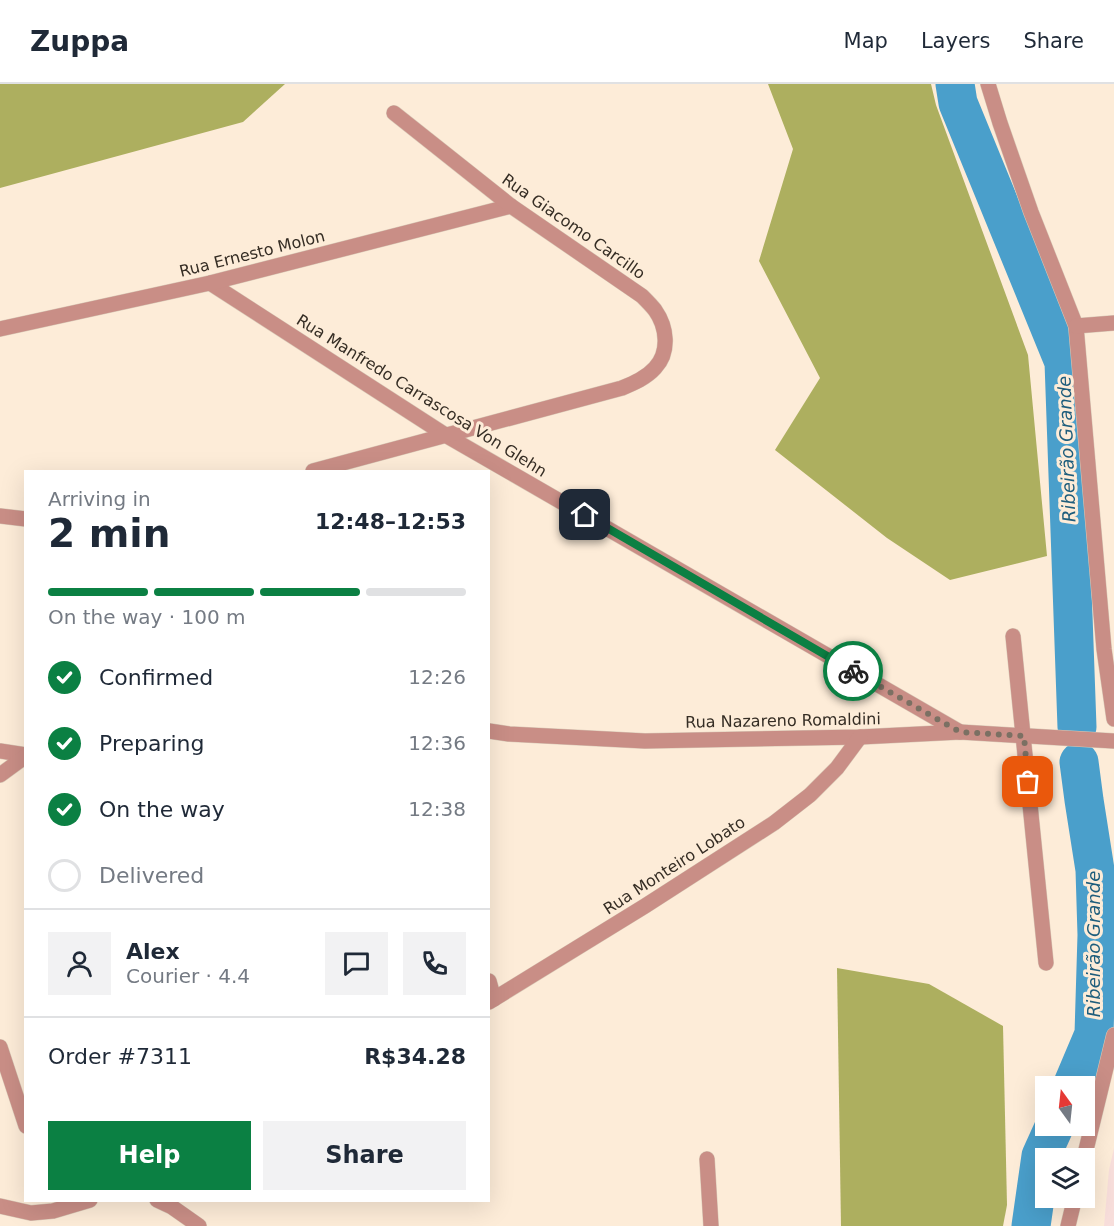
<!DOCTYPE html>
<meta charset="utf-8">
<style>
body{margin:0;font-family:"DejaVu Sans",sans-serif;background:#f2f2f3;color:#1f2937;height:100vh;display:flex;flex-direction:column;font-size:22px;white-space:nowrap}
*{box-sizing:border-box;margin:0}
p{font-size:20px;color:#747a83}
.icon{flex:none;width:33px;height:33px;fill:none;stroke:currentColor;stroke-width:2;stroke-linecap:round;stroke-linejoin:round}
.map{position:relative;flex:1;overflow:hidden}
.drawer{position:absolute;left:24px;top:386px;width:466px;height:732px;display:flex;flex-direction:column;background:#fff;border-radius:0px;box-shadow:0 6px 24px #0002}
.drawer>*{flex:none}
.needle{width:39px;rotate:345deg}
.fabs{position:absolute;left:1035px;top:992px;display:grid;gap:12px}
.fabs a{display:grid;place-items:center;width:60px;height:60px;border-radius:0px;background:#fff;box-shadow:0 6px 24px #0002;font-size:30px}
.pin{position:absolute;display:grid;place-items:center;width:51px;height:51px;color:#fff;margin:-26px;border-radius:12px;box-shadow:0 3px 9px #0006}
.courier{position:absolute;display:grid;place-items:center;width:60px;height:60px;margin:-30px;border:4px solid #0b8043;border-radius:50%;background:#fff;color:#222;box-shadow:0 2px 8px #0007}
.head em{font-style:normal;font-weight:700}
.head div{display:flex;flex-direction:column-reverse}
.head{display:flex;align-items:center;justify-content:space-between;height:102px;padding:0 24px}
h1{font-size:39px;font-weight:700;line-height:45px}
.bar{display:grid;grid-template-columns:repeat(4,1fr);gap:9px 6px;align-content:center;height:72px;padding:0 24px}
.bar i{height:8px;border-radius:4px;background:#e0e1e3}
.bar .selected{background:#0b8043}
.bar p{grid-column:span 4}
.line{display:flex;align-items:center;gap:15px;padding:0 24px;border-top:2px solid #e0e1e3}
.line div{flex:1}
.round{display:grid;place-items:center;flex:none;width:63px;height:63px;border-radius:0px;background:#f2f2f3}
ol{padding:0 24px;list-style:none}
li{display:flex;align-items:center;gap:18px;height:66px}
li p{margin-inline-start:auto}
li .icon{padding:6px;border-radius:50%;background:#0b8043;color:#fff;stroke-width:4}
li:last-child{color:#747a83}
li i{width:33px;height:33px;border:3px solid #e0e1e3;border-radius:50%}
.button{display:flex;gap:12px;margin-top:auto;padding:12px 24px}
.button a{flex:1;height:69px;border-radius:0px;background:#0b8043;color:#fff;font-size:24px;font-weight:700;line-height:69px;text-align:center}
.button a+a{background:#f2f2f3;color:#1f2937}
header{display:flex;align-items:center;gap:36px;box-sizing:border-box;height:84px;padding:0 30px;background:#fff;border-bottom:2px solid #e0e1e3}
header strong{font-size:28px}
nav{display:flex;gap:33px;margin-inline-start:auto;font-size:21px}
.map>svg:first-child{display:block}
.industrial{fill:#f8dedb}
.forest{fill:#adaf5f}
.lines{fill:none;stroke-linecap:round;stroke-linejoin:round}
.river{stroke:#4a9fcb;stroke-width:39}
.street-casing{stroke:#d9cab8;stroke-width:16}
.street{stroke:#c98e86;stroke-width:15}
.done{stroke:#7b7063;stroke-width:6;stroke-dasharray:0 10.8}
.route{stroke:#0b8043;stroke-width:8}
.labels{text-anchor:middle;stroke-width:6;stroke-linejoin:round;paint-order:stroke}
.street-label{font-size:16px;fill:#352d24;stroke:#fdecd8}
.water-label{font-size:18px;font-style:italic;fill:#1e5d7c;stroke:#fdecd8}
</style>
<header>
<strong>Zuppa</strong>
<nav><a>Map</a><a>Layers</a><a>Share</a></nav>
</header>
<div class="map">
<svg width="1114" height="1142" viewBox="0 0 1114 1142">
<rect width="100%" height="100%" fill="#fdecd8"/>
<polygon class="industrial" points="1114,1064 1114,1142 1104,1142 1109,1086"/>
<g class="forest">
<polygon points="0,0 285,0 243,38 0,104"/>
<polygon points="768,0 931,0 936,21 1028,271 1047,472 950,496 887,454 775,366 820,294 759,177 793,65"/>
<polygon points="837,884 929,900 1003,942 1007,1121 1003,1142 841,1142"/>
</g>
<g class="lines">
<g class="river">
<polyline points="955,0 958,19 1064,278 1077,643"/>
<polyline points="1072,1002 1094,950 1097,851 1095,786 1084,716 1079,678"/>
<polyline points="1031,1142 1041,1072 1055,1041"/>
</g>
<defs>
<g id="street">
<polyline points="988,0 1000,39 1031,128 1076,242 1104,565 1114,635"/>
<polyline points="210,199 447,352 960,648"/>
<polyline points="1076,242 1114,239"/>
<polyline points="0,245 210,199 511,122"/>
<path d="M313 387 622 304C634 299 646 294 655 284 670 268 667 243 655 226 651 221 646 216 642 212L511 122 394 29"/>
<polyline points="0,432 26,435"/>
<polyline points="1013,552 1046,879"/>
<polyline points="489,647 509,650 645,657 860,653 960,648 1114,657"/>
<polyline points="0,667 26,671"/>
<polyline points="0,691 26,672"/>
<polyline points="489,897 494,915"/>
<polyline points="489,918 645,822 774,739 810,711 837,684 860,653"/>
<polyline points="0,963 26,1042"/>
<polyline points="1084,1074 1114,951"/>
<polyline points="707,1075 711,1142"/>
<polyline points="157,1116 172,1123 199,1142"/>
<polyline points="0,1122 31,1129 53,1127 90,1116"/>
<polyline points="1068,1142 1075,1113"/>
</g>
</defs>
<use href="#street" class="street-casing"/>
<use href="#street" class="street"/>
</g>
<g class="lines">
<polyline class="done" points="853,587 960,648 1024,652 1028,698"/>
<polyline class="route" points="585,431 853,587"/>
</g>
<g class="labels">
<g class="street-label">
<text transform="translate(574 142) rotate(35)" y="6">Rua Giacomo Carcillo</text>
<text transform="translate(252 169) rotate(-14)" y="6">Rua Ernesto Molon</text>
<text transform="translate(422 311) rotate(32)" y="6">Rua Manfredo Carrascosa Von Glehn</text>
<text transform="translate(783 636) rotate(-1)" y="6">Rua Nazareno Romaldini</text>
<text transform="translate(674 781) rotate(-33)" y="6">Rua Monteiro Lobato</text>
</g>
<g class="water-label">
<text transform="translate(1067 365) rotate(-92)" y="6">Ribeirão Grande</text>
<text transform="translate(1094 860) rotate(-90)" y="6">Ribeirão Grande</text>
</g>
</g>
</svg>
<div class="fabs">
<a><svg class="needle" viewBox="-14 -14 28 28"><path d="M0-13l5 13h-10z" fill="#e53935"/><path d="M0 13l5-13h-10z" fill="#747a83"/></svg></a>
<a><svg class="icon" aria-label="layers" viewBox="0 0 24 24"><path d="M12 4l9 5-9 5-9-5zM3 14l9 5 9-5"/></svg></a>
</div>
<div class="pin" style="left:1028px;top:698px;background:#ea580c"><svg class="icon" aria-label="bag" viewBox="0 0 24 24"><path d="M5 8h14l-1 12H6zM9 8a3 3 0 0 1 6 0"/></svg></div>
<div class="pin" style="left:585px;top:431px;background:#1f2937"><svg class="icon" aria-label="home" viewBox="0 0 24 24"><path d="M3 11l9-7 9 7M6 9v11h12V9"/></svg></div>
<div class="courier" style="left:853px;top:587px"><svg class="icon" aria-label="bike" viewBox="0 0 24 24"><circle cx="6" cy="16" r="4"/><circle cx="18" cy="16" r="4"/><path d="M6 16l4-8h5l3 8M10 8l3 8H6M13 5h3"/></svg></div>
<section class="drawer">
<div class="head"><div><h1>2 min</h1><p>Arriving in</p></div><em>12:48–12:53</em></div>
<div class="bar"><i class="selected"></i><i class="selected"></i><i class="selected"></i><i></i><p>On the way · 100 m</p></div>
<ol>
<li><svg class="icon" aria-label="check" viewBox="0 0 24 24"><path d="M5 12l5 5 9-10"/></svg>Confirmed<p>12:26</p></li>
<li><svg class="icon" aria-label="check" viewBox="0 0 24 24"><path d="M5 12l5 5 9-10"/></svg>Preparing<p>12:36</p></li>
<li><svg class="icon" aria-label="check" viewBox="0 0 24 24"><path d="M5 12l5 5 9-10"/></svg>On the way<p>12:38</p></li>
<li><i></i>Delivered</li>
</ol>
<div class="line" style="height:108px"><a class="round"><svg class="icon" aria-label="person" viewBox="0 0 24 24"><circle cx="12" cy="8" r="4"/><path d="M4 21q1-7 8-7t8 7"/></svg></a><div><b>Alex</b><p>Courier · 4.4</p></div><a class="round"><svg class="icon" aria-label="chat" viewBox="0 0 24 24"><path d="M4 5h16v11H9l-5 4z"/></svg></a><a class="round"><svg class="icon" aria-label="phone" viewBox="0 0 24 24"><path d="M5 4h4l2 5-3 2q2 4 5 5l2-3 5 2v4C11 20 4 13 5 4z"/></svg></a></div>
<div class="line" style="height:78px"><div>Order #7311</div><b>R$34.28</b></div>
<div class="button"><a>Help</a><a>Share</a></div>
</section>
</div>
